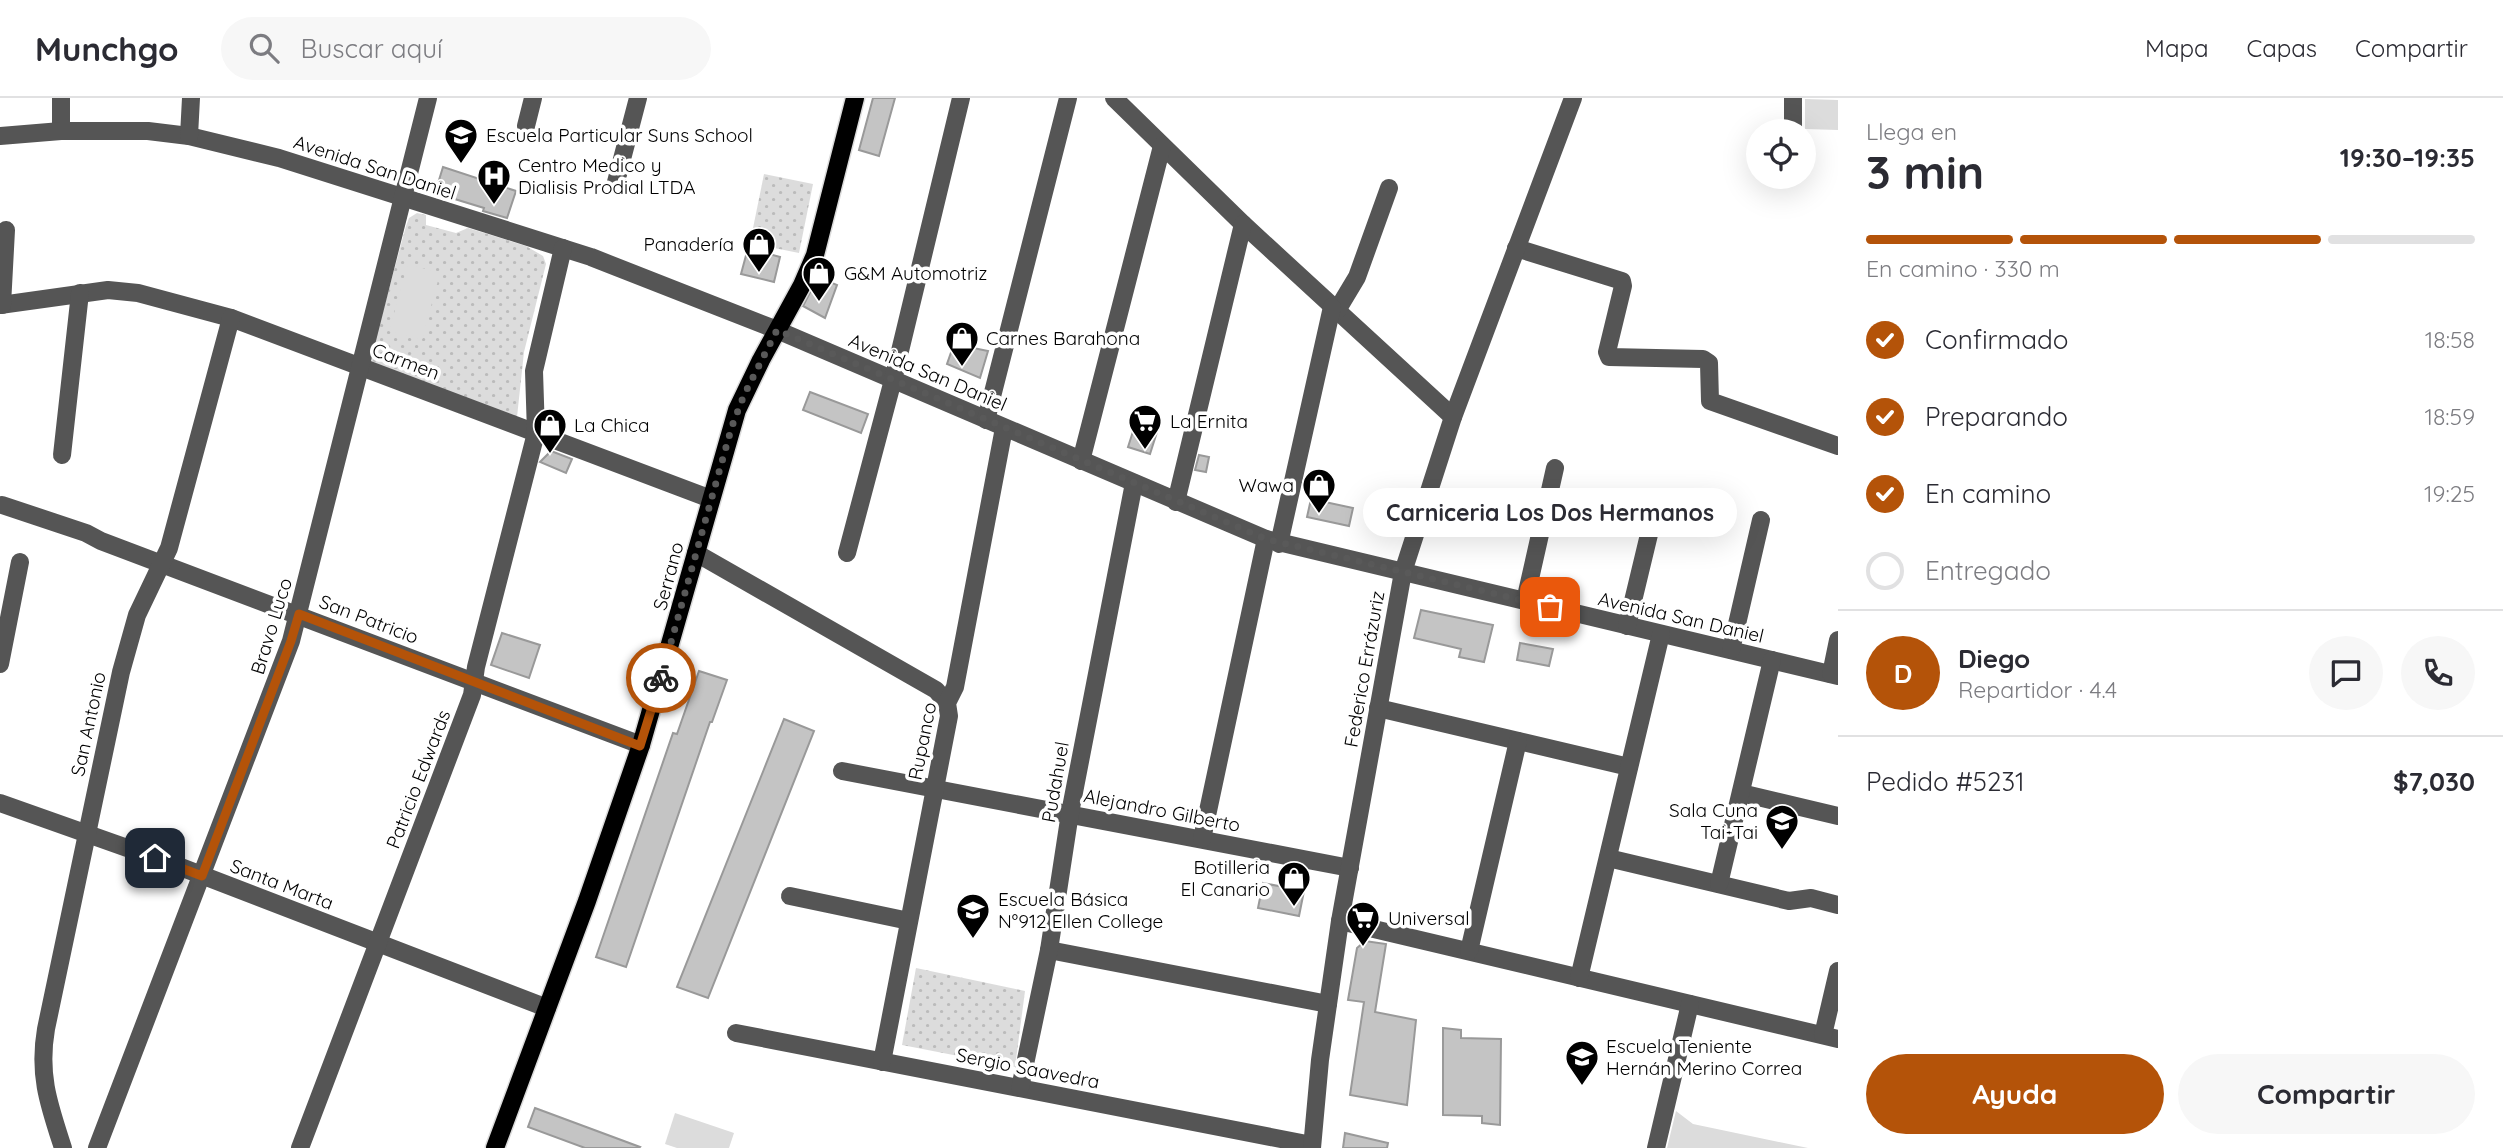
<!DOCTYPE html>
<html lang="es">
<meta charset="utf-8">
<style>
body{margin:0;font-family:Quicksand,sans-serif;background:#f7f7f7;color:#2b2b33;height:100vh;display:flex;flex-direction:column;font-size:26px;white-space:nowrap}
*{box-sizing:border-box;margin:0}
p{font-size:23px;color:#7c7c81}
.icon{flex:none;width:38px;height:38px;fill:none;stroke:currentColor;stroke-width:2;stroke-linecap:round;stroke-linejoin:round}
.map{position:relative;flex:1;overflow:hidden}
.side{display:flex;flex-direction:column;background:#fff;width:665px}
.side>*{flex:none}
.fabs{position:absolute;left:1746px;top:21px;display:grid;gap:14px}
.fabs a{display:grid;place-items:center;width:70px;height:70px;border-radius:50%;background:#fff;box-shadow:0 7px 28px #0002;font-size:35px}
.pin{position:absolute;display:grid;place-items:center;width:60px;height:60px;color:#fff;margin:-30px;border-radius:14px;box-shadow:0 4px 10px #0006}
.courier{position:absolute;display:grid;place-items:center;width:70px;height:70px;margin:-35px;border:5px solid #b45309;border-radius:50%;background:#fff;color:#222;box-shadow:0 2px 9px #0007}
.bubble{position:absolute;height:49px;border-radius:24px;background:#fff;box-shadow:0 7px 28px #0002;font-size:23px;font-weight:700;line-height:49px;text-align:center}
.headline em{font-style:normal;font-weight:700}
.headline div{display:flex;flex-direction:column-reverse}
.headline{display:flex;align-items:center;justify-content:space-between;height:119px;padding:0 28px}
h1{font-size:46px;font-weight:700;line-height:52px}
.bar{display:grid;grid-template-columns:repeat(4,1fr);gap:10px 7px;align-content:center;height:84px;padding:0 28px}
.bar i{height:9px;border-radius:5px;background:#e1e1e2}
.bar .current{background:#b45309}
.bar p{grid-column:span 4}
.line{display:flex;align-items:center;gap:18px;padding:0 28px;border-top:2px solid #e1e1e2}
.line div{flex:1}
.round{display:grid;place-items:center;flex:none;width:74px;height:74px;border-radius:37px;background:#f7f7f7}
ol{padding:0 28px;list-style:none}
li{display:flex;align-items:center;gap:21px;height:77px}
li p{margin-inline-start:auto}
li .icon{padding:7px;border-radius:50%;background:#b45309;color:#fff;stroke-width:4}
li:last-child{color:#7c7c81}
li i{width:38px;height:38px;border:4px solid #e1e1e2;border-radius:50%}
.primary-button{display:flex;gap:14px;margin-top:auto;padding:14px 28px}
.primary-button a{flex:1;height:80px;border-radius:42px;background:#b45309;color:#fff;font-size:28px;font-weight:700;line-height:80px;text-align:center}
.primary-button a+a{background:#f7f7f7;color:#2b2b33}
header{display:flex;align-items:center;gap:42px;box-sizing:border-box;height:98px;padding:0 35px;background:#fff;border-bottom:2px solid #e1e1e2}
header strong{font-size:33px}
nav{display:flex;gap:38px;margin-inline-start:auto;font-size:24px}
.search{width:490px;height:63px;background:#f7f7f7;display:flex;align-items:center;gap:18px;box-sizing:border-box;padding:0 24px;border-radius:38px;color:#7c7c81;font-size:26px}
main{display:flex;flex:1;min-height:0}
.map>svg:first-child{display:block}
.grass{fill:url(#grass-dots)}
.green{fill:#dcdcdc}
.building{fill:#c4c4c4;stroke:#999;stroke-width:2}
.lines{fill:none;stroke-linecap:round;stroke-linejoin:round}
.major-casing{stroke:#dbdbdb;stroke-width:21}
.minor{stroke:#555;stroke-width:18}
.major{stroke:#000;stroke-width:18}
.done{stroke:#595959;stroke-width:7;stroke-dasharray:0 12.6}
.route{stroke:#b45309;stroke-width:9}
.labels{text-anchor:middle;stroke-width:7;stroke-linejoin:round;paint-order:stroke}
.poi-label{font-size:19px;fill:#000;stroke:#fff;text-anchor:start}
.street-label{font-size:19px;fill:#000;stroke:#fff}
</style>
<header>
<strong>Munchgo</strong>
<div class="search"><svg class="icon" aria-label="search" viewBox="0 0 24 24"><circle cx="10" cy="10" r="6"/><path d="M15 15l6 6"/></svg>Buscar aquí</div>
<nav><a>Mapa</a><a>Capas</a><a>Compartir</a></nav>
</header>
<main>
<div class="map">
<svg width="1838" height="1050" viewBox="0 0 1838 1050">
<defs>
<pattern id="grass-dots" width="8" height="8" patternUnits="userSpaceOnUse" patternTransform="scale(1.75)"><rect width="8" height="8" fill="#dcdcdc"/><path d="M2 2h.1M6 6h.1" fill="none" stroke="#bbb" stroke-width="1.8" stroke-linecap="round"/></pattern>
</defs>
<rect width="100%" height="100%" fill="#fff"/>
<g class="grass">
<polygon points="764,76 813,86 799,155 750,145"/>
<polygon points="417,115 426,117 426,127 456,135 468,130 526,148 543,158 546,166 524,254 517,319 369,265 406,128 409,120"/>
<polygon points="916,870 1025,893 1015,969 902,947"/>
</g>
<g class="green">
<polygon points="1805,1 1838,2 1838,32 1805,31"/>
<polygon points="408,166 440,175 422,242 389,233"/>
<polygon points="1676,1013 1693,1026 1808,1050 1667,1050"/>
<polygon points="675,1015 734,1035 729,1050 677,1050 665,1046"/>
</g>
<g class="building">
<polygon points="873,0 895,0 879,58 859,52"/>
<polygon points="443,69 516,93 507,120 483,113 484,110 435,95"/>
<polygon points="748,150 780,159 774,184 741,176"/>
<polygon points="818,179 837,187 825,220 803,208"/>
<polygon points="954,246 988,253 980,280 947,266"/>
<polygon points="810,294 868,316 861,335 803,312"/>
<polygon points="1136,324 1158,331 1150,356 1128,349"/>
<polygon points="551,353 572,361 566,375 540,364"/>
<polygon points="1199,357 1209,359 1206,374 1195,372"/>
<polygon points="1311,401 1353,410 1349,428 1307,419"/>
<polygon points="1421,512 1493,527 1484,564 1459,559 1461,551 1414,540"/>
<polygon points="502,535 540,547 529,580 491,567"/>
<polygon points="1520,545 1553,551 1549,568 1517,562"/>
<polygon points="699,573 727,582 712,624 710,624 626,869 596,859 673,635 677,636"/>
<polygon points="784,621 814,633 708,900 677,889"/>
<polygon points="1263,785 1304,793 1299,818 1258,810"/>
<polygon points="1365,843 1386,846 1375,914 1416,922 1407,1007 1350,997 1364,904 1348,902 1357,850"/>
<polygon points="1443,930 1461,932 1461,940 1501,941 1500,1027 1482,1025 1482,1018 1443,1017"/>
<polygon points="535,1010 640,1049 639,1050 585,1050 528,1029"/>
<polygon points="1345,1035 1388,1045 1387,1050 1343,1050"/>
</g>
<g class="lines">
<defs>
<polyline id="major" points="495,1050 587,803 641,647 737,312 761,262 802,187 815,157 855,0"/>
</defs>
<use href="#major" class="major-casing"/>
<g class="minor">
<polyline points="61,0 61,33"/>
<polyline points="1114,0 1243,126 1453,319"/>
<polyline points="1793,0 1793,33"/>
<polyline points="526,28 533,0"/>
<polyline points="0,38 61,33 148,33 189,38 279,60 591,159 777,232 1266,441 1838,578"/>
<polyline points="189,38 191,0"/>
<polyline points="616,84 638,0"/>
<polyline points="1516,150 1622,183 1623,188 1607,254 1609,259 1703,261 1709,265 1710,303 1838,348"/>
<polyline points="0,207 108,192 138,195 231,220 711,401"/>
<polyline points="2,207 6,132"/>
<polyline points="1336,214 1357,179 1389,90"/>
<polyline points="986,322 1068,0"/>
<polyline points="62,357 80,195"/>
<polyline points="1081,363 1162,48"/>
<polyline points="1176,404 1243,126"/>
<polyline points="2,407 86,435 101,443 641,647"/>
<polyline points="1279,446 1332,209"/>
<polyline points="696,455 936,592 947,605"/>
<polyline points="847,455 893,282 961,0"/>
<polyline points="1525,503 1555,370"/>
<polyline points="1627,528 1658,399"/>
<polyline points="1731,552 1761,422"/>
<polyline points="0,566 20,464"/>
<polyline points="1831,576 1838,542"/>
<polyline points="1378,610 1629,669"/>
<polyline points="842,673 1350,770"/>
<polyline points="1741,695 1838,718"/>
<polyline points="0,705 178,768 547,910"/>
<polyline points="1202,741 1266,441"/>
<polyline points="1608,760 1789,803 1811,800 1838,807"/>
<polyline points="1719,786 1772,562"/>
<polyline points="790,798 909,823"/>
<polyline points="1340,823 1838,941"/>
<polyline points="1049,852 1328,906"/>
<polyline points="1469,853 1518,643"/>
<polyline points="1579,880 1661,536"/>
<polyline points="736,935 1312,1047"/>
<polyline points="1823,937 1838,873"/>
<polyline points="882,964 949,618 947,605 955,589 1004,330"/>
<polyline points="1020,990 1049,852 1070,715 1134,385"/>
<path d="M63 1050C49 1007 38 977 46 931L121 574 137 517 169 450 231 220"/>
<polyline points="97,1050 291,543 428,0"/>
<polyline points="300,1050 472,597 476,569 536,335 534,273 563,150"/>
<polyline points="1312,1050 1320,962 1340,823 1403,474 1453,319 1573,0"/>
<polyline points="1656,1050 1690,906"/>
</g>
<use href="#major" class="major"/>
</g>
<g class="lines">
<polyline class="done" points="661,580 732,328 744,297 777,232 1266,441 1550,509"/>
<polyline class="route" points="155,760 202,778 291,543 299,516 640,648 661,580"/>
</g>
<defs>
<symbol id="school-pin" viewBox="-11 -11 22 30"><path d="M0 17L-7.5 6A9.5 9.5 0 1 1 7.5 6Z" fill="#000" stroke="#fff"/><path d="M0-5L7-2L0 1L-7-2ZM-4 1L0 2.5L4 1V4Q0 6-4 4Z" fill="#fff"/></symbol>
<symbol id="hospital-pin" viewBox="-11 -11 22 30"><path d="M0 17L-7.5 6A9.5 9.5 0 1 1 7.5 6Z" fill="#000" stroke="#fff"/><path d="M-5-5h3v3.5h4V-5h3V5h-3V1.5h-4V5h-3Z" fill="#fff"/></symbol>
<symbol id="shop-pin" viewBox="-11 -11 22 30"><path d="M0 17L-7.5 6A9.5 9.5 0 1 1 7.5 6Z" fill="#000" stroke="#fff"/><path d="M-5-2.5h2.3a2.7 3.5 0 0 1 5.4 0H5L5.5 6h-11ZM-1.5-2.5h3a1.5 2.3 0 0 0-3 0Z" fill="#fff"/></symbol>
<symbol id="supermarket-pin" viewBox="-11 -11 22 30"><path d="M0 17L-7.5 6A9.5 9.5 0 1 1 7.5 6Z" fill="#000" stroke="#fff"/><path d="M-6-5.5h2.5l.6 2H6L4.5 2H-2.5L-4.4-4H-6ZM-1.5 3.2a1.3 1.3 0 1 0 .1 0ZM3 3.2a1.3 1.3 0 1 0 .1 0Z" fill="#fff"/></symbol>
</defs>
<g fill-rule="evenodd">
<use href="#school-pin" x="442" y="18" width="38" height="52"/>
<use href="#hospital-pin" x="475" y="59" width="38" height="52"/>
<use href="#shop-pin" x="740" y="127" width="38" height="52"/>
<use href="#shop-pin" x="800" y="156" width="38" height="52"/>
<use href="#shop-pin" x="943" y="221" width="38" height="52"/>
<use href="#supermarket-pin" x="1126" y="304" width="38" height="52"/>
<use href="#shop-pin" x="531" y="308" width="38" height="52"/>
<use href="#shop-pin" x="1300" y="368" width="38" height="52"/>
<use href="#school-pin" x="1763" y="704" width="38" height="52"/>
<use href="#shop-pin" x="1275" y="761" width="38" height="52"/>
<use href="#school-pin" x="954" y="793" width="38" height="52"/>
<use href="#supermarket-pin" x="1344" y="801" width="38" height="52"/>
<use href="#school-pin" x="1563" y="940" width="38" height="52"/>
</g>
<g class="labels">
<g class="poi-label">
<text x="486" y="44">Escuela Particular Suns School</text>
<text x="518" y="74">Centro Medico y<tspan x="518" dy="22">Dialisis Prodial LTDA</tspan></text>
<text x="734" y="153" text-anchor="end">Panadería</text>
<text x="844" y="182">G&amp;M Automotriz</text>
<text x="986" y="247">Carnes Barahona</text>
<text x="1170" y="330">La Ernita</text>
<text x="574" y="334">La Chica</text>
<text x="1294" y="394" text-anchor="end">Wawa</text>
<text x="1758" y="719" text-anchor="end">Sala Cuna<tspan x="1758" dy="22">Tai-Tai</tspan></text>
<text x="1270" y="776" text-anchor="end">Botilleria<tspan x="1270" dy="22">El Canario</tspan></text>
<text x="998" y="808">Escuela Básica<tspan x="998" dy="22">N°912 Ellen College</tspan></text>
<text x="1388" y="827">Universal</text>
<text x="1606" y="955">Escuela Teniente<tspan x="1606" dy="22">Hernán Merino Correa</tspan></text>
</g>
<g class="street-label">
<text transform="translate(375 69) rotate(18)" y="7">Avenida San Daniel</text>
<text transform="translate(406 263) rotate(21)" y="7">Carmen</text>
<text transform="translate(928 274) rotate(23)" y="7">Avenida San Daniel</text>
<text transform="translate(668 478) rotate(-75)" y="7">Serrano</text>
<text transform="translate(1681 519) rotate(13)" y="7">Avenida San Daniel</text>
<text transform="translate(369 521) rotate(21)" y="7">San Patricio</text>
<text transform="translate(271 528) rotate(-73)" y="7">Bravo Luco</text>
<text transform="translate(1364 571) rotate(-80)" y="7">Federico Errázuriz</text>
<text transform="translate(88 626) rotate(-78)" y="7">San Antonio</text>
<text transform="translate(922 643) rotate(-79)" y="7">Rupanco</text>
<text transform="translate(418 681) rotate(-69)" y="7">Patricio Edwards</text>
<text transform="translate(1055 684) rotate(-80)" y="7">Pudahuel</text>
<text transform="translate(1162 712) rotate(11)" y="7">Alejandro Gilberto</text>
<text transform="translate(282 786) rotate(21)" y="7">Santa Marta</text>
<text transform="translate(1028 970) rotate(11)" y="7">Sergio Saavedra</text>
</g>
</g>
</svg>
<div class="fabs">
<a><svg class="icon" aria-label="locate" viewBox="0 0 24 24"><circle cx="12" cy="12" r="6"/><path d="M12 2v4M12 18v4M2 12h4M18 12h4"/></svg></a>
</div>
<div class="pin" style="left:1550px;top:509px;background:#ea580c"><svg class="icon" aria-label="bag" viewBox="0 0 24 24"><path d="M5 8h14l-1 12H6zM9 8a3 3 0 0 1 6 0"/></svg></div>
<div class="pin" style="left:155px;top:760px;background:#1f2937"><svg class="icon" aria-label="home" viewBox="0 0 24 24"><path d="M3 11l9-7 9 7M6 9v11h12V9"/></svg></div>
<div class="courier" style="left:661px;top:580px"><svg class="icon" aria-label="bike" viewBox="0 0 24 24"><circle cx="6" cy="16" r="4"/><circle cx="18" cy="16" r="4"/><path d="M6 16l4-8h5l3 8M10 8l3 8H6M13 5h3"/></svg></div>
<div class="bubble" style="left:1363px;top:390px;width:374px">Carniceria Los Dos Hermanos</div>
</div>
<section class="side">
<div class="headline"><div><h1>3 min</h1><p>Llega en</p></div><em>19:30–19:35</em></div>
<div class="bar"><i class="current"></i><i class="current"></i><i class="current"></i><i></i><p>En camino · 330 m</p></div>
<ol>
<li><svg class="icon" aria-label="check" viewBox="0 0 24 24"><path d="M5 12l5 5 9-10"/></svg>Confirmado<p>18:58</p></li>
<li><svg class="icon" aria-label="check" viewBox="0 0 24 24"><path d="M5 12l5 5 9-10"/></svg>Preparando<p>18:59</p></li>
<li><svg class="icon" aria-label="check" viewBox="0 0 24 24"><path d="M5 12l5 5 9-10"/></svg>En camino<p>19:25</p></li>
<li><i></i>Entregado</li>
</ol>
<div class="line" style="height:126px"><b class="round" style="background:#b45309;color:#fff">D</b><div><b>Diego</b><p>Repartidor · 4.4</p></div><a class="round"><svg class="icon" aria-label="chat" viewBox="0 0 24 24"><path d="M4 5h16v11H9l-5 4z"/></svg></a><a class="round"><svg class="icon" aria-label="phone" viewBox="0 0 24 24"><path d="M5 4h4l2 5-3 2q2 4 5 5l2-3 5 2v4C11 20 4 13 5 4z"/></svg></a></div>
<div class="line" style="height:91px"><div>Pedido #5231</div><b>$7,030</b></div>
<div class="primary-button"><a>Ayuda</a><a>Compartir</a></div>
</section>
</main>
